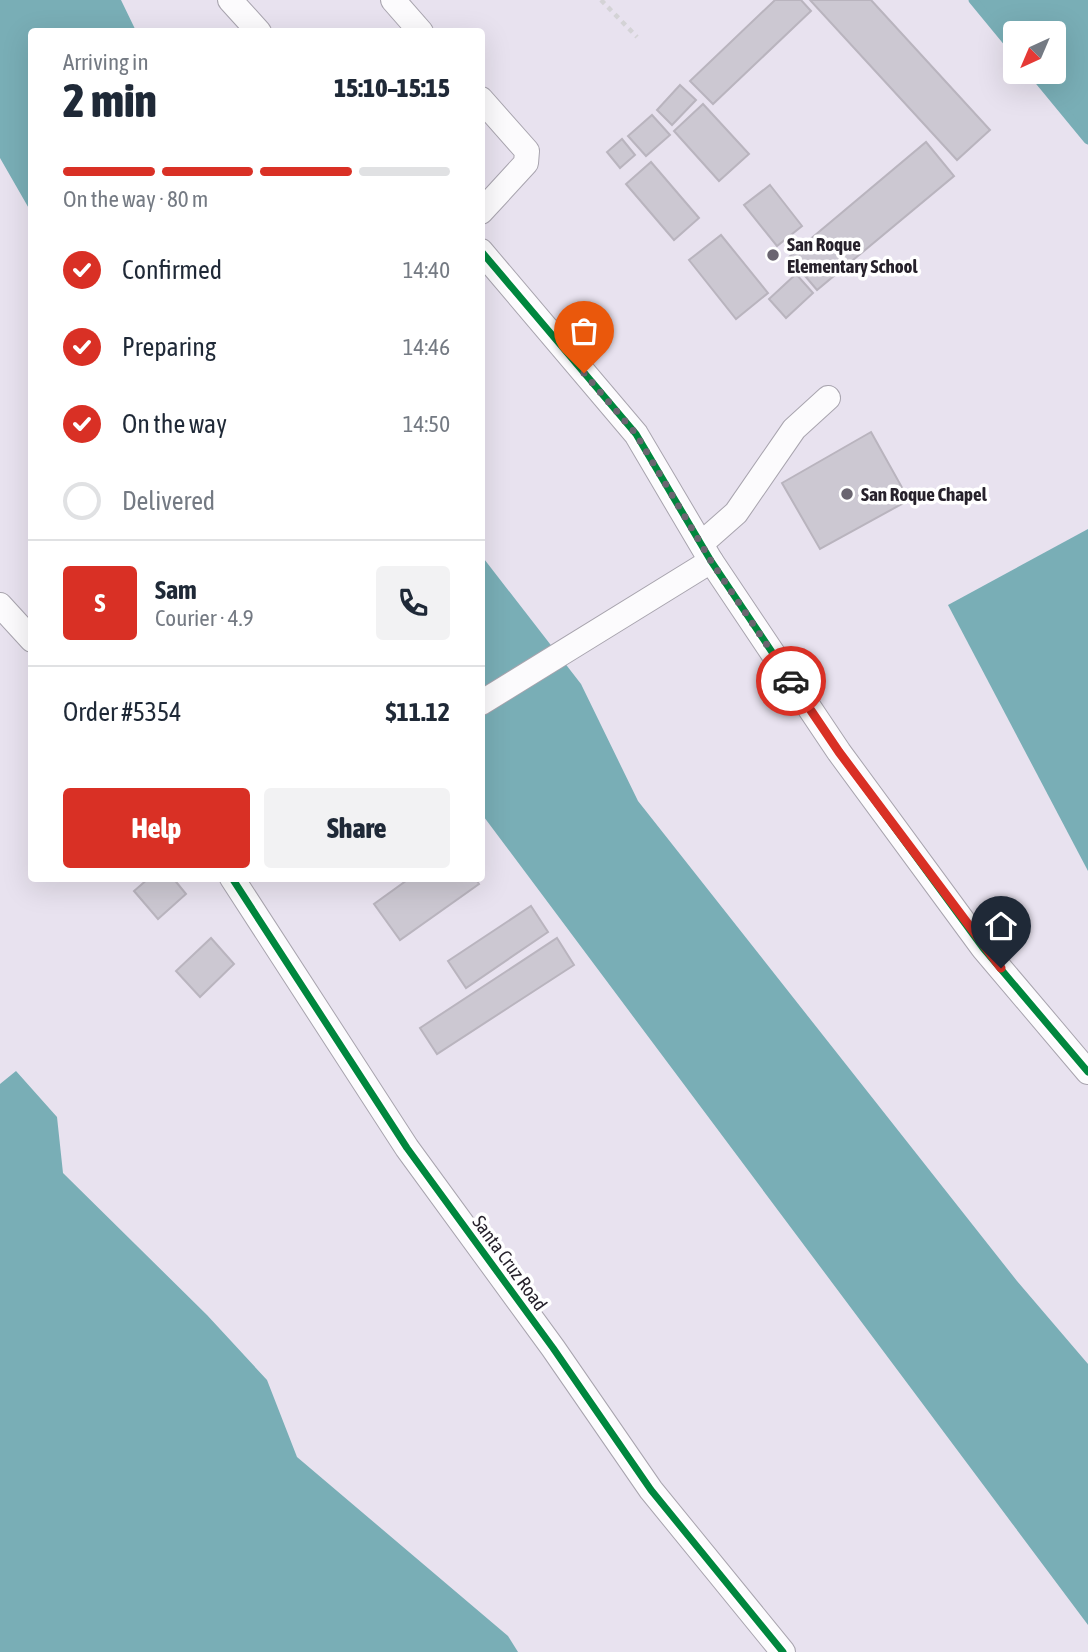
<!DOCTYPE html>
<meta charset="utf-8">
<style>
body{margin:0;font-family:"Asap Condensed",sans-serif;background:#f2f2f3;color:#1f2937;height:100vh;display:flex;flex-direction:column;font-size:26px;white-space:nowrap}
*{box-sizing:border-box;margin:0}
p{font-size:23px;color:#747a83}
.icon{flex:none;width:38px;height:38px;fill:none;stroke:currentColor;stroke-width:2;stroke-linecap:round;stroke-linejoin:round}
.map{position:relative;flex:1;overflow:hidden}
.side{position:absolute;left:28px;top:28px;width:457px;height:854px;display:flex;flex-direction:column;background:#fff;border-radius:7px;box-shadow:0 7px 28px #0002}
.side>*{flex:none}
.needle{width:46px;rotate:224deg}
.buttons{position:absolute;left:1003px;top:21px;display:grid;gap:14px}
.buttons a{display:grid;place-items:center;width:63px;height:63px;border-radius:7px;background:#fff;box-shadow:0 7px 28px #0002;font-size:35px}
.pin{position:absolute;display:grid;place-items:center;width:60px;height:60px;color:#fff;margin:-72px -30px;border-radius:50% 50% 50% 0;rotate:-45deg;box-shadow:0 0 7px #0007}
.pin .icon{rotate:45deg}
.courier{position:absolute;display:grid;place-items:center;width:70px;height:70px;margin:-35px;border:5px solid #d93025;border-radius:50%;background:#fff;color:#222;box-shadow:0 2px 9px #0007}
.headline em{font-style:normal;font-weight:800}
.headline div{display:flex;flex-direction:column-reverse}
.headline{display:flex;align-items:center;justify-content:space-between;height:119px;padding:0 35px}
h1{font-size:46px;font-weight:800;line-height:52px}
.bar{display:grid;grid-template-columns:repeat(4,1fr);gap:10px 7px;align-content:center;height:84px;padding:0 35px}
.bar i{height:9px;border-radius:5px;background:#e0e1e3}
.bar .on{background:#d93025}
.bar p{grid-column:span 4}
.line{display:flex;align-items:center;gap:18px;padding:0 35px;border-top:2px solid #e0e1e3}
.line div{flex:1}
.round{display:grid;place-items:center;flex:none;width:74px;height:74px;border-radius:7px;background:#f2f2f3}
ol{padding:0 35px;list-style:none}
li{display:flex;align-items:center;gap:21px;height:77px}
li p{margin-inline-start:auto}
li .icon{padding:7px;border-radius:50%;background:#d93025;color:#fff;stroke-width:4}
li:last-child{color:#747a83}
li i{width:38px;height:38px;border:4px solid #e0e1e3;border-radius:50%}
.primary-button{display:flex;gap:14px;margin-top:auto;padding:14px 35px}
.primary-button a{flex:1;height:80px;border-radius:7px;background:#d93025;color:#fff;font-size:28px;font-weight:800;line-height:80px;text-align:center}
.primary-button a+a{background:#f2f2f3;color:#1f2937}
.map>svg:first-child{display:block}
.water{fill:#79aeb6}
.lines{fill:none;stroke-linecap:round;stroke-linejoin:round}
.stream{stroke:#79aeb6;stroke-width:9}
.building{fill:#ccc8d2;stroke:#b9b4be;stroke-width:2}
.minor-casing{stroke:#a8a4ae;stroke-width:26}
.path{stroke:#d4d3d6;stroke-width:4.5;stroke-dasharray:5 5;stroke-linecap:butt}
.minor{stroke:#fcfbfd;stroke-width:24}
.cycleway-casing{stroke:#fff;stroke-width:11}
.cycleway{stroke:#00873e;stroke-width:7}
.done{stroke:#6a6570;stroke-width:7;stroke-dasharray:0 12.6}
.route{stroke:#d93025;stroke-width:9}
.poi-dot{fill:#6a6570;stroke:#fff;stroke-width:2.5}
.labels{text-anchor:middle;stroke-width:7;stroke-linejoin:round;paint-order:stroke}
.poi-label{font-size:19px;font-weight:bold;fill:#26212b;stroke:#fff;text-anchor:start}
.street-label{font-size:19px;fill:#26212b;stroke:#fff}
</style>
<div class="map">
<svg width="1088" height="1652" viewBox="0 0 1088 1652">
<rect width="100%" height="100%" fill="#e8e2ef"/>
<g class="water">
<polygon points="0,0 121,0 136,31 32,32 31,212 0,158"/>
<polygon points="973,0 1088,0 1088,140 1032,72 1054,72 1054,33 1015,33 1015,51"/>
<polygon points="1088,529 1088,871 948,605"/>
<polygon points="481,555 581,684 638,801 1017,1281 1088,1364 1088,1625 481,813"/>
<polygon points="16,1071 57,1117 63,1173 207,1315 267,1380 297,1457 508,1636 518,1652 0,1652 0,1084"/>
</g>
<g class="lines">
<g class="stream">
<polyline points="973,0 1015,51"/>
<polyline points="1032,72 1088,140"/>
</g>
</g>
<g class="building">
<polygon points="775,0 801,0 811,11 713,104 690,81"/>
<polygon points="810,0 871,0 990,130 957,160"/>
<polygon points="680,85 696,100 672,125 657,110"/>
<polygon points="703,104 749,154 719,181 674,131"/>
<polygon points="652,115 670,135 646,156 628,136"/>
<polygon points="622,139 635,155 620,168 607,152"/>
<polygon points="926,142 954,176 817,290 789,257"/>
<polygon points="651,162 699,218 674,240 626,184"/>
<polygon points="770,185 802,226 777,246 744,205"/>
<polygon points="721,235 768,293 736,319 689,260"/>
<polygon points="796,274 813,293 786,318 769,299"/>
<polygon points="871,432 909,500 820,549 782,483"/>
<polygon points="149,878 173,878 186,894 158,919 134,891"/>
<polygon points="410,878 475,878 479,884 400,940 374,904"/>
<polygon points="531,906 548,932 466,988 448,961"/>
<polygon points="211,938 234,964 200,997 176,971"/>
<polygon points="557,938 574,965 437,1054 420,1028"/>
</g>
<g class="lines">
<defs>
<g id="minor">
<polyline points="230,0 259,32"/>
<polyline points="393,0 421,32"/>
<polyline points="481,99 527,151 526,163 481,212"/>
<polyline points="481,251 636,434 711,561 839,752 983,948 1088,1072"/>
<polyline points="702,543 736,513 794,429 828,398"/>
<polyline points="0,605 32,640"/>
<polyline points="481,703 711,561"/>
<polyline points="232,878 407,1148 553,1348 651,1490 783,1652"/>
</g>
</defs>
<use href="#minor" class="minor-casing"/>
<polyline class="path" points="601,0 637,37"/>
<use href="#minor" class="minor"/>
<defs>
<g id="cycleway">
<polyline points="481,251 636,434 711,561 839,752 983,948 1088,1072"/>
<polyline points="232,878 407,1148 553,1348 651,1490 783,1652"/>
</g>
</defs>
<use href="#cycleway" class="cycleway-casing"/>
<use href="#cycleway" class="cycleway"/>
</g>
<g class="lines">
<polyline class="done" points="584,373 636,434 711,561 791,681"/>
<polyline class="route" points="791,681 839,752 1001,968"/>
</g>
<g class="poi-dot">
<circle cx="773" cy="255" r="7"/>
<circle cx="847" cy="494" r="7"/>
</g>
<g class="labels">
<g class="poi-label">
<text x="787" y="251">San Roque<tspan x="787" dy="22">Elementary School</tspan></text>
<text x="861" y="501">San Roque Chapel</text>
</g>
<g class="street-label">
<text transform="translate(510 1263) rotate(54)" y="7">Santa Cruz Road</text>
</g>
</g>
</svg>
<div class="buttons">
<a><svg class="needle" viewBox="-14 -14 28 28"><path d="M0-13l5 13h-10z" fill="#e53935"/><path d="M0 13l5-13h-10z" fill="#747a83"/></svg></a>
</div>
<div class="pin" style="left:584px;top:373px;background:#ea580c"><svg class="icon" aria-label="bag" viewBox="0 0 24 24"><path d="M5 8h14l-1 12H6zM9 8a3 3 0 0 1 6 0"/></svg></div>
<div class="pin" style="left:1001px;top:968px;background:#1f2937"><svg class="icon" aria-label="home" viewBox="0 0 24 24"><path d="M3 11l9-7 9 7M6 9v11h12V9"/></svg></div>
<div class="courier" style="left:791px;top:681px"><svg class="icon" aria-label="car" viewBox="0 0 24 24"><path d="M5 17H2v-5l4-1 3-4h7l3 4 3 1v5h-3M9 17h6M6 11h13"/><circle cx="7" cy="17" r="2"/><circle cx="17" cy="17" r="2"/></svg></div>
<section class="side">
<div class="headline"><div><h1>2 min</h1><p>Arriving in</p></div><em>15:10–15:15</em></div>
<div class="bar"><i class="on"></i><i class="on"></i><i class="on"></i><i></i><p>On the way · 80 m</p></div>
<ol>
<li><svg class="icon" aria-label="check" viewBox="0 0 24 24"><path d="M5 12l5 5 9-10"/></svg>Confirmed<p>14:40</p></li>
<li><svg class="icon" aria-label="check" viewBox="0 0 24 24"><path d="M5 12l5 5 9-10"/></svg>Preparing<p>14:46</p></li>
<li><svg class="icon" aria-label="check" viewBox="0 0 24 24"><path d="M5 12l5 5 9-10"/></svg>On the way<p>14:50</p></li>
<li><i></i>Delivered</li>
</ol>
<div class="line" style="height:126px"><b class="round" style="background:#d93025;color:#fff">S</b><div><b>Sam</b><p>Courier · 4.9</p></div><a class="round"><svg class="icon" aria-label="phone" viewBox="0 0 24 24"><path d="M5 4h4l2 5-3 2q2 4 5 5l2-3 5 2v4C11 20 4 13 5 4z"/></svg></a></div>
<div class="line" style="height:91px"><div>Order #5354</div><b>$11.12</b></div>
<div class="primary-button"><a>Help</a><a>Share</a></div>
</section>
</div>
